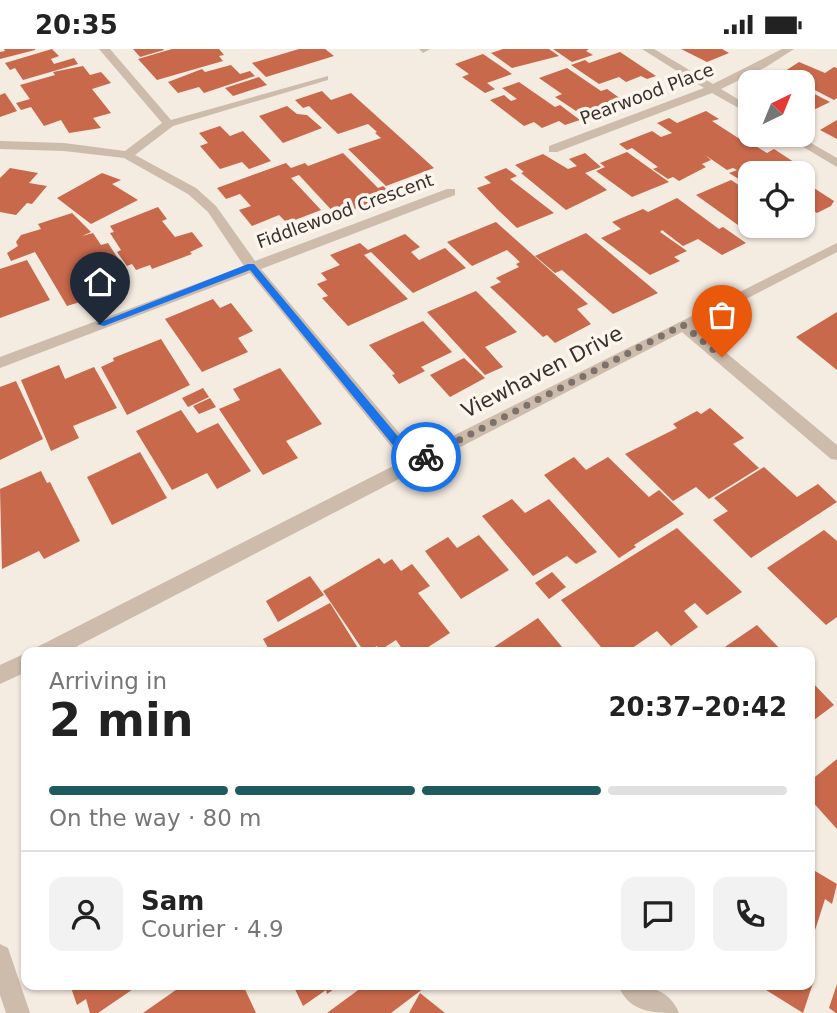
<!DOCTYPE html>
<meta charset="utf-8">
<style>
body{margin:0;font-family:"DejaVu Sans",sans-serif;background:#f2f2f2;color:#222;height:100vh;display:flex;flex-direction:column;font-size:26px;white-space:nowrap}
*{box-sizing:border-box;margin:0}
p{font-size:23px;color:#767676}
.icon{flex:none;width:38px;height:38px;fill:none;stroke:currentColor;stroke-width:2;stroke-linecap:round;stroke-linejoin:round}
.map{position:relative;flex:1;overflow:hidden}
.panel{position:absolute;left:21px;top:598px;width:794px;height:343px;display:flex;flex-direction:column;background:#fff;border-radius:14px;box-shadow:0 2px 5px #0004}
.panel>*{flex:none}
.needle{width:46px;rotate:43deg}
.buttons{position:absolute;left:738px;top:21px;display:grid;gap:14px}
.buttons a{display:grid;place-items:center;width:77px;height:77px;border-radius:14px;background:#fff;box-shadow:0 2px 5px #0004;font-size:35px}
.pin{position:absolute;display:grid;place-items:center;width:60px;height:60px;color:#fff;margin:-72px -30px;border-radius:50% 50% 50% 0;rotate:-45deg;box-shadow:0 0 7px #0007}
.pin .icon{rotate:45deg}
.courier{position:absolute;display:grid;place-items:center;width:70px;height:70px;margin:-35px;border:5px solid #1a73e8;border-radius:50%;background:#fff;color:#222;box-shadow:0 2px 9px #0007}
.overview em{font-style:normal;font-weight:800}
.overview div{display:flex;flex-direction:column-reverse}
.overview{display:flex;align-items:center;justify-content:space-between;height:119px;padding:0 28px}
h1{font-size:46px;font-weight:800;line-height:52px}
.bar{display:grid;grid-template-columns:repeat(4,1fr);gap:10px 7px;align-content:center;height:84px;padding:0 28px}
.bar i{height:9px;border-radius:5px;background:#e0e0e0}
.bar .active{background:#1f5a5e}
.bar p{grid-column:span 4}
.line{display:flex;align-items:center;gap:18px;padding:0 28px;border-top:2px solid #e0e0e0}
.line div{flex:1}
.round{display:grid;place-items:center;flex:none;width:74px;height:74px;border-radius:14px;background:#f2f2f2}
.status{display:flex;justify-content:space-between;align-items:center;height:49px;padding:0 35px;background:#fff;direction:ltr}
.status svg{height:19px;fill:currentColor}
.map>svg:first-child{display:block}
.building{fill:#c8694b}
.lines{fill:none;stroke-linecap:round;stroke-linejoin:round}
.minor{fill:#cdbbac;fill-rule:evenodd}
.route{fill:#1a73e8}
.done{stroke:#7c716b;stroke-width:7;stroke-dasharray:0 12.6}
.labels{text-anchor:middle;stroke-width:7;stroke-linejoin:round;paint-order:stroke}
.far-street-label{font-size:18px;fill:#3b302b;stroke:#fbf5ee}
.street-label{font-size:21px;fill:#3b302b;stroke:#fbf5ee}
</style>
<div class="status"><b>20:35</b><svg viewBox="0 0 49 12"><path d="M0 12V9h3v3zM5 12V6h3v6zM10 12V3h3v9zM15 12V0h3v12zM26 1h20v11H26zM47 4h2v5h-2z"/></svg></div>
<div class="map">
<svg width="837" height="964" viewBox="0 0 837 964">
<rect width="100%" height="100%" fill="#f4ebe1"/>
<g class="building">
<polygon points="4,0 35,0 35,1 0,10 0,3 5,2"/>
<polygon points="52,0 59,7 51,10 54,15 74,9 78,15 23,31 15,19 10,21 5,14"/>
<polygon points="133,0 163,0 164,1 140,8"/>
<polygon points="172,0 219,0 224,6 219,7 223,12 157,31 138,10"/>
<polygon points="299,0 325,0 334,7 266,28 252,14"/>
<polygon points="503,0 549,0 559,7 512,19 491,4"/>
<polygon points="553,0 589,0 586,2 593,6 572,13"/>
<polygon points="681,0 722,0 729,4 707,13"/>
<polygon points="620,3 656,27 647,30 641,27 626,33 619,28 599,35 571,16 585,11 589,14"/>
<polygon points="483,5 512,25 487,34 495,40 485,44 462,28 469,25 455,15"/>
<polygon points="799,13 825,24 834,18 837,19 837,49 834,51 782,24"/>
<polygon points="231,16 240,25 250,22 255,27 204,44 199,38 178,44 168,33 202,20 205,23"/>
<polygon points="83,17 90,26 101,23 111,34 92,40 111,64 93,69 101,79 69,84 61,71 44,77 31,58 21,61 16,54 30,50 20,36 55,26 53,23"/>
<polygon points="567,19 601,42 607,40 628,55 588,70 555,48 562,45 539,29"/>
<polygon points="259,28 267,36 233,47 225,39"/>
<polygon points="519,33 555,58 560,56 580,71 565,76 559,72 542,79 534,73 524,77 490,51 504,46 511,52 517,50 502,39"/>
<polygon points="803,39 830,53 803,66"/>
<polygon points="322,42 331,51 351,44 434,119 386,137 348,100 381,89 375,84 377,83 368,75 338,85 309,57 303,59 295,51"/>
<polygon points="5,44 17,62 0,68 0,46"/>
<polygon points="287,57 297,65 307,66 322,79 283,94 259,67"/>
<polygon points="706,62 719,70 712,72 749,96 751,94 767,104 774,100 806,121 799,124 751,124 751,133 747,135 729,124 737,121 733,119 727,121 705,106 711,111 702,115 706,118 679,132 673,128 668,130 653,120 658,118 632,99 627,101 619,95 652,82 661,88 672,84 657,74 669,69 677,74"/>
<polygon points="837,71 837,90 820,81"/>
<polygon points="220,77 230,87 243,82 271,112 249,120 242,113 220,120 200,97 208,94 199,84"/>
<polygon points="627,103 669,133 632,148 596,122 605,118 600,114"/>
<polygon points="343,104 378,139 383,137 392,145 337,167 299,126 291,129 321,161 287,174 279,166 252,177 239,161 251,157 240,145 226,150 217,139 286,114 291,119 305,114 308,117"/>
<polygon points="585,104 601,118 585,124 607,141 566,161 521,124 524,123 515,116 543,105 568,120 577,117 569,110"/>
<polygon points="10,119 38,124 29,134 47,137 32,155 27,154 16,166 0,163 0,129"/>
<polygon points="506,119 517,127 510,130 554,164 517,179 497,160 477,139 491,134 484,128"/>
<polygon points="102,124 121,131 112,135 138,151 91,175 57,149"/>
<polygon points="731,131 751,144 751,178 745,181 696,146"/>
<polygon points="803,132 834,152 831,157 817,164 803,156"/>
<polygon points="677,149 719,180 723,178 746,194 722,206 698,190 683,197 662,181 660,183 687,202 674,208 680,212 650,226 601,189 621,180 612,173 643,160 648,163"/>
<polygon points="158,158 167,170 162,172 175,188 192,183 203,197 190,203 192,205 152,220 150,216 136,221 132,215 127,217 117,203 121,201 110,184 114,183 110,177"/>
<polygon points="72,164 91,183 82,187 93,184 101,196 108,194 128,225 117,229 124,239 120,240 125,249 114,252 109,244 67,257 35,203 11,212 7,204 18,197 16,193 21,186 41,180 38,175"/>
<polygon points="496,173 588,255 577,260 591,275 555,294 547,286 543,288 490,238 501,233 496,229 519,218 516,215 520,213 507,201 472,217 447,193"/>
<polygon points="586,184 658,244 613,265 562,221 555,224 535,207"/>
<polygon points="405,185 420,198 411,203 419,211 445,199 466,219 413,244 371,203 364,206 408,250 348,277 322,249 328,247 317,235 327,231 321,224 340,216 330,206 360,194 368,201"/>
<polygon points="27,211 50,251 0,269 0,220"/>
<polygon points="476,242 517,283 485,298 503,318 485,326 427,263"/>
<polygon points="213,250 220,259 231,254 253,282 238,289 248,303 202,323 165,270"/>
<polygon points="837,263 837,321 796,288"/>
<polygon points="423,272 452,303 421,318 425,322 399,335 392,326 395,325 369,296"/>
<polygon points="161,290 190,336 127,366 101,318 114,312 113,309"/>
<polygon points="464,309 485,329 450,348 430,326"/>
<polygon points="59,316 65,330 94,318 117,359 73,377 79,389 51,402 21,331"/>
<polygon points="280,319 322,375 286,392 298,409 263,426 219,360 240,351 233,340"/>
<polygon points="16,332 43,390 0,411 0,338"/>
<polygon points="203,339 209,348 188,358 182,349"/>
<polygon points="210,349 216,358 199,365 193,357"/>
<polygon points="710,359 744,389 733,395 759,419 709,450 696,438 673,452 625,405 677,379 673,375 697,362 701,365"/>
<polygon points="181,361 197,384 218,374 251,422 217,440 207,424 172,441 136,382"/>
<polygon points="140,403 167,449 112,476 87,428"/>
<polygon points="574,408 586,421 608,408 649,448 659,441 684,465 634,496 636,498 619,509 544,426"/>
<polygon points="764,418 797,448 818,435 837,453 751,509 713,471 728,462 714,449"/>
<polygon points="41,422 47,434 50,433 80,492 44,510 39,502 2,520 0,440"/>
<polygon points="512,450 525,464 549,450 597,503 576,515 567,507 533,527 482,467"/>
<polygon points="677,479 742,543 707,566 695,554 684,562 698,578 671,597 657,582 625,604 606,604 561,551"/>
<polygon points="824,481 837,492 837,568 826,576 767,519"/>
<polygon points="479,486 509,521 461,550 425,502 448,488 457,499"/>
<polygon points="379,509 384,515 392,510 401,522 412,515 430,537 418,544 450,584 419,604 405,604 396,591 379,602 377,597 365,604 323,542"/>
<polygon points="552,523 566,538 549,550 535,534"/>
<polygon points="310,527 324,546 278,573 266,552"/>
<polygon points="330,554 361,604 271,604 263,590"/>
<polygon points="538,569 567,604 485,604"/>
<polygon points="757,576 784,604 716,604"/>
<polygon points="810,631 834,656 810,674"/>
<polygon points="837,710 837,780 810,750 810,732"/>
<polygon points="810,819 837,835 832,855 825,850 811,894"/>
<polygon points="810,932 813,934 803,964 758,936 810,936"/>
<polygon points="837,935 837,964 836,964 829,959"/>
<polygon points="70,936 139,936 98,964 90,964 86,950 77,956"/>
<polygon points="183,936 243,936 256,964 143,964"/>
<polygon points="293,936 340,936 327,945 326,941 303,957"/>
<polygon points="365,936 428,936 391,964 327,964"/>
<polygon points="420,944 445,964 409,964"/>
</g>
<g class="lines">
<g class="minor">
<polygon points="99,0 110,0 171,71 328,27 328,31 173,77 135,106 196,139 216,157 255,212 447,140 455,140 455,146 261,220 417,405 837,194 837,203 694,277 837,396 837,411 831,410 682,283 64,604 34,604 37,598 403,412 250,224 0,319 0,308 244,217 208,163 188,145 124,109 64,102 0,100 0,92 64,94 125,102 162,74"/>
<polygon points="419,0 430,0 423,4"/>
<polygon points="642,0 654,0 713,35 782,0 794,0 766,18 721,40 751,58 751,66 712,44 557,103 549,103 549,97 704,39"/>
<polygon points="783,86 797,86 837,109 837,118"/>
<polygon points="26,604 26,623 0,635 0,616"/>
<polygon points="0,895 8,899 30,964 6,964 0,946"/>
<path d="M618 936C643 936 668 937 679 964 654 964 629 964 618 936Z"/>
</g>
</g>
<polygon class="route" points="248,215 254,215 416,409 426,404 430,405 430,411 414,419 410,417 250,221 104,277 96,275"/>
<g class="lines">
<polyline class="done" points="426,408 683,276 722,308"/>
</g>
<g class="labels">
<g class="far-street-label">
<text transform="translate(647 45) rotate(-21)" y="6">Pearwood Place</text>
<text transform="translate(345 162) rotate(-20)" y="6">Fiddlewood Crescent</text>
</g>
<g class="street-label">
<text transform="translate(542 323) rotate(-27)" y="7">Viewhaven Drive</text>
</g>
</g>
</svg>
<div class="buttons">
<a><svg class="needle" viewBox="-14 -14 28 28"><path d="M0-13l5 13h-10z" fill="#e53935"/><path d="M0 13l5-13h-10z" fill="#767676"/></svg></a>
<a><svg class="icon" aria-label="locate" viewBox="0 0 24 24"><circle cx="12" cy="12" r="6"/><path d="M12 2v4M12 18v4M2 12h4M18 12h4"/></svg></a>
</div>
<div class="pin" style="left:722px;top:308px;background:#ea580c"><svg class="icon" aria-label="bag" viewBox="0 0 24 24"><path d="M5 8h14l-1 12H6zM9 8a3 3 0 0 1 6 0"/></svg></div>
<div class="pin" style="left:100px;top:275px;background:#1f2937"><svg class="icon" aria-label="home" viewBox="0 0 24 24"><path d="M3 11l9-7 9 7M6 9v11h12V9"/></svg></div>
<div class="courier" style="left:426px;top:408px"><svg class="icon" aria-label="bike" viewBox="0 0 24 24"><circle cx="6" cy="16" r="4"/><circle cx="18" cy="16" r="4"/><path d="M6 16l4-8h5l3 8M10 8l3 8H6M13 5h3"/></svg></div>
<section class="panel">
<div class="overview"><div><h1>2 min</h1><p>Arriving in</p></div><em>20:37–20:42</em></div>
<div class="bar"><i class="active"></i><i class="active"></i><i class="active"></i><i></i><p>On the way · 80 m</p></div>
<div class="line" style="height:126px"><a class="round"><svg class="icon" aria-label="person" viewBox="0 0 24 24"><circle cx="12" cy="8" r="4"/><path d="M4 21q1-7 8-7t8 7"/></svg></a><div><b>Sam</b><p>Courier · 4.9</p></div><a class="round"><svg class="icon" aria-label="chat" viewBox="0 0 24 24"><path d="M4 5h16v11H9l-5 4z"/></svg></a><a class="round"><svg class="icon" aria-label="phone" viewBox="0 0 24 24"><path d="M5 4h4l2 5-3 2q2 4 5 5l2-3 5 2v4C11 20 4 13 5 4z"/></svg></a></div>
</section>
</div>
